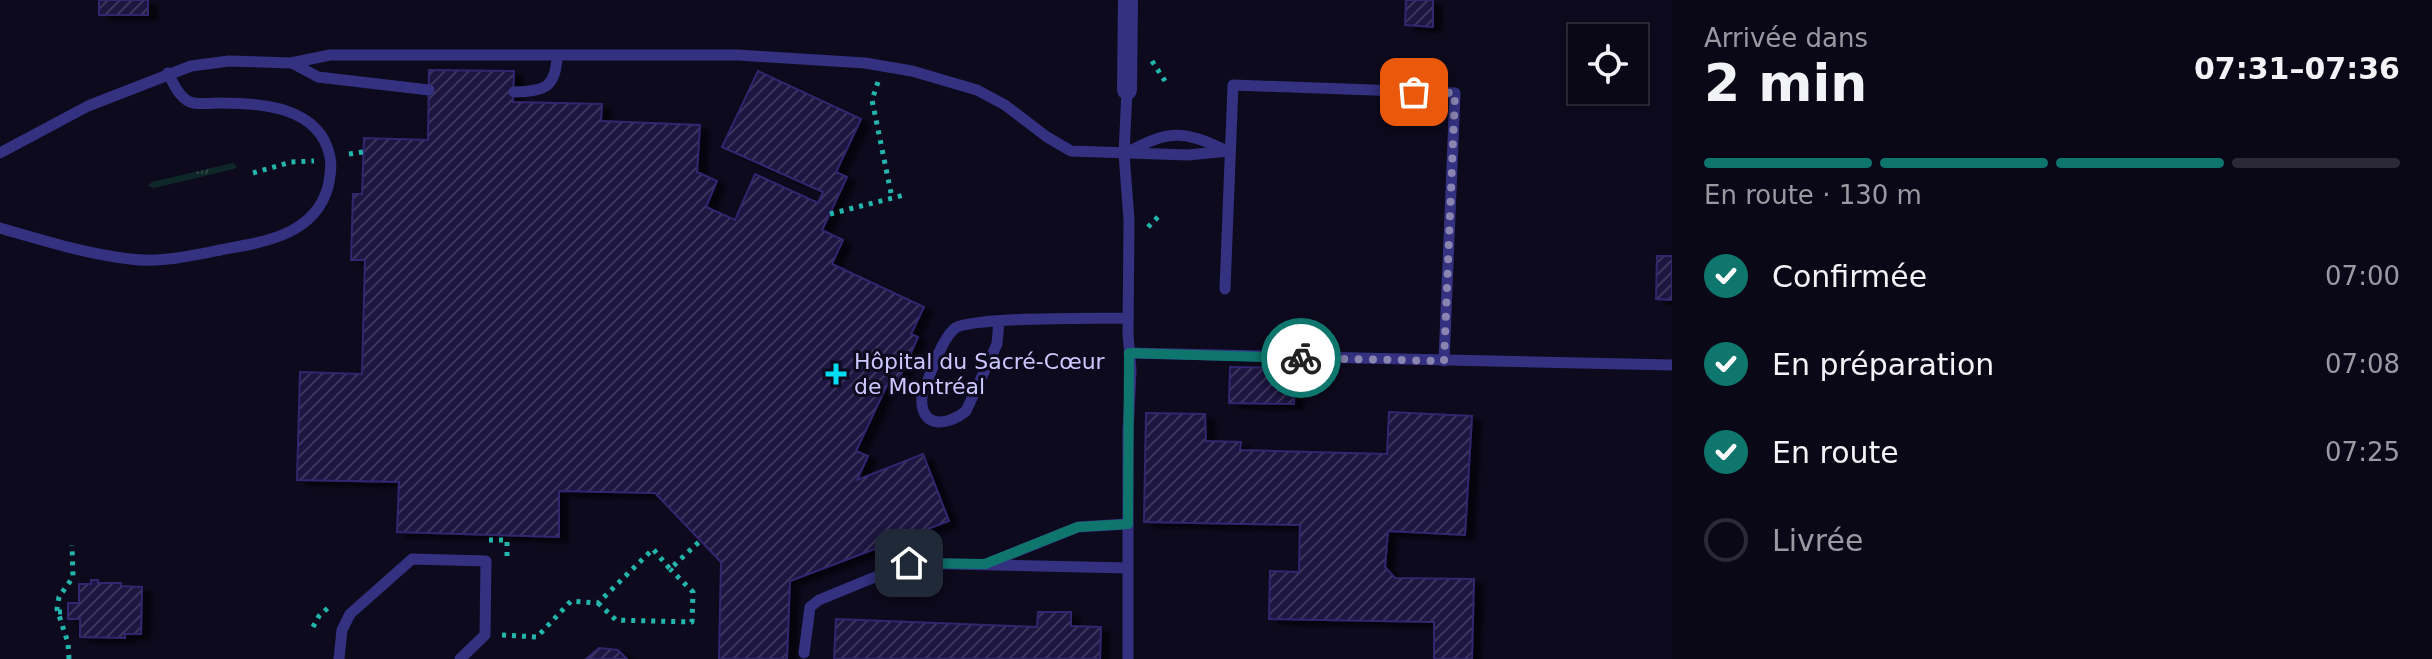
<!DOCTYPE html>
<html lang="fr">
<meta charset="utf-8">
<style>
body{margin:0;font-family:"DejaVu Sans",sans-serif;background:#13111f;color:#f1f3f6;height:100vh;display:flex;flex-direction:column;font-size:30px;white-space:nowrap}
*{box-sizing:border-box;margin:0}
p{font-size:26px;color:#999aa1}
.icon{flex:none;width:44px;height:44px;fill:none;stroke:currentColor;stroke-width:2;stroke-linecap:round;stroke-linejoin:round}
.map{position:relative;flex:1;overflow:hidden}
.details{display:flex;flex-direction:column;background:#0a0816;width:760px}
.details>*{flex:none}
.controls{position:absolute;left:1568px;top:24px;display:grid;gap:16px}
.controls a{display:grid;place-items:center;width:80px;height:80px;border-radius:0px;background:#0a0816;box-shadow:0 4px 12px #0003,0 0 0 2px #2a2935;font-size:40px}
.pin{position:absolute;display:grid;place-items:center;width:68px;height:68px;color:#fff;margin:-34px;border-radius:16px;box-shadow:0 4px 12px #0006}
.courier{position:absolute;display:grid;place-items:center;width:80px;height:80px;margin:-40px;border:6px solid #0f766e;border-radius:50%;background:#fff;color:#222;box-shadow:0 2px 10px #0007}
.headline em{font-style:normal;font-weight:700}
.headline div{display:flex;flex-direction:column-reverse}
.headline{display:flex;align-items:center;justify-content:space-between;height:136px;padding:0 32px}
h1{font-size:52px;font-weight:700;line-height:60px}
.bar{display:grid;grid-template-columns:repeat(4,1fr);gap:12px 8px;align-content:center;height:96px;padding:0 32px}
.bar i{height:10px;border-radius:6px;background:#2a2935}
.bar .on{background:#0f766e}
.bar p{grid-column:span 4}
ol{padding:0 32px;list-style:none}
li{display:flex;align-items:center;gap:24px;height:88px}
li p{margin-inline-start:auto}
li .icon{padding:8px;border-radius:50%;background:#0f766e;color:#fff;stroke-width:4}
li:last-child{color:#999aa1}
li i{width:44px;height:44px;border:4px solid #2a2935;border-radius:50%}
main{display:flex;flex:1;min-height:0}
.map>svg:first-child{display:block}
.grass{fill:url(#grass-tufts)}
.building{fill:url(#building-hatch);stroke:#33256e;stroke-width:2;filter:url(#shadow)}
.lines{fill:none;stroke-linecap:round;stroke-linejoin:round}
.path{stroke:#23b6ac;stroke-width:5;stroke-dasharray:4 6;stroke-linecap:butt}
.service{stroke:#333180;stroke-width:11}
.minor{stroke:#333180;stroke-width:20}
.done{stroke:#8a85b0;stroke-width:8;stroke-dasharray:0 14.4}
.route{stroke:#0f766e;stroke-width:10}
.poi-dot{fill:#00dcf2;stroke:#0d0a1e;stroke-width:3}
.labels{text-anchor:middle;stroke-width:6;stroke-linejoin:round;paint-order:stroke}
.poi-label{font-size:22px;fill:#cdc7ff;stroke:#0d0a1e;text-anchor:start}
</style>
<main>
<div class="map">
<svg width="1672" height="659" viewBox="0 0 1672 659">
<defs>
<pattern id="grass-tufts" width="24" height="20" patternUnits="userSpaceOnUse" patternTransform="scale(2)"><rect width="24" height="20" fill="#0d2827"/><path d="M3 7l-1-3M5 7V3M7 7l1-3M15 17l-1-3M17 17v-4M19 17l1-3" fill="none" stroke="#2f4647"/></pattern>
<pattern id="building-hatch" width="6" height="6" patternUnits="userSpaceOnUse" patternTransform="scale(2)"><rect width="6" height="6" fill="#1d1540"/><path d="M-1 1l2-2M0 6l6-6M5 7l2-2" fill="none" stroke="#3d365d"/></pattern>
<filter id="shadow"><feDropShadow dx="9" dy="5" stdDeviation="2" flood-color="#0009"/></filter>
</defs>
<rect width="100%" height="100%" fill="#0d0a1e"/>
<polygon class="grass" points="233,163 237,167 234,169 154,188 148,186 152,182"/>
<g class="building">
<rect x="99" y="0" width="49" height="15"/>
<polygon points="1406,0 1433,0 1433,27 1405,25"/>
<polygon points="429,70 514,71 513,102 602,104 601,121 700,125 697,172 717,181 706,207 735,220 755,174 818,203 823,192 722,147 758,71 861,119 836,172 847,177 822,230 843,240 832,264 924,307 911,334 918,337 909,357 894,389 887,385 856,451 868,456 857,480 923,454 949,521 790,581 787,659 719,659 721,562 655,493 559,491 559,537 397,532 399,482 297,480 300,372 362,374 365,260 351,260 353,194 362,194 364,138 428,140"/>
<polygon points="1657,256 1672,256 1672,300 1656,299"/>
<polygon points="1230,367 1295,368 1294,404 1229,403"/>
<polygon points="1389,412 1472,416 1465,535 1388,531 1385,567 1395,578 1474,579 1472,659 1434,659 1434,622 1269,619 1270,571 1299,572 1300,525 1144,522 1146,413 1205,414 1206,441 1241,442 1240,450 1387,454"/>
<polygon points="91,580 98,580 98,583 121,583 121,586 142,587 141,634 125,634 125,638 80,637 80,619 68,619 68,603 79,603 79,584 91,584"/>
<polygon points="1038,612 1071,612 1071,626 1101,627 1100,659 834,659 836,619 1037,627"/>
<polygon points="599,648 618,650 627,659 586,659"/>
</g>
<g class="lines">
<g class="path">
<polyline points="1152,61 1165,81"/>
<polyline points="878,82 872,100 892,198"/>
<polyline points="349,154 363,152"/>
<polyline points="253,173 291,162 314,161"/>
<polyline points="830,214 904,195"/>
<polyline points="1148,227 1158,217"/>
<polyline points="489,540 507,540 507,560"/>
<polyline points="598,603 616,620 692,622 693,592 670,569"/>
<polyline points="58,612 68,612"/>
<polyline points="313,627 319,616 330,606"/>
<polyline points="502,635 537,637 571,601 598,603 653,549 670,569 701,540"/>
<polyline points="69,659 68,643 57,609 59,597 73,577 72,545"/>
</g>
<g class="service">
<polyline points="292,63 318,77 429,90"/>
<polyline points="1127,90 1124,154 1129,220 1128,334 1131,370 1128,432 1128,659"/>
<path d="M514 92C543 91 556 89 557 56"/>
<polyline points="0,153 88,106 191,66 229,61 291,63 330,55 738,55 865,63 912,71 977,90 1005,105 1047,137 1071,151 1188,155 1229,151"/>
<path d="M1124 154C1169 130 1181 129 1227 151"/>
<path d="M0 228C42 240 86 254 130 259 160 263 191 256 220 250 263 242 314 236 328 187 330 177 332 167 330 157 320 106 260 103 220 103 211 103 198 105 190 102 179 97 173 83 168 73"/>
<polyline points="1225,289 1233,85 1455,93 1444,361"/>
<path d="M999 321 997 344 966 411C947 427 919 428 922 396 929 378 940 342 954 329 969 316 1100 319 1128 318"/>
<polyline points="1129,353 1672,365"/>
<polyline points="991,562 1078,527 1128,524"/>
<polyline points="804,653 810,607 819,600 909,563 1128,568"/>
<polyline points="339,659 342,630 350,614 412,559 486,561 485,635 460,659"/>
</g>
<polyline class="minor" points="1127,90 1128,0"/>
</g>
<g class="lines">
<polyline class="done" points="1301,358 1444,361 1455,93 1414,92"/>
<polyline class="route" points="909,563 985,564 1078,527 1128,524 1129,353 1301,358"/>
</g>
<path class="poi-dot" d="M832 362h8v8h8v8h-8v8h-8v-8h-8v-8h8z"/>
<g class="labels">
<g class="poi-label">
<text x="854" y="369">Hôpital du Sacré-Cœur<tspan x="854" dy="25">de Montréal</tspan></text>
</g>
</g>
</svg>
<div class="controls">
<a><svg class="icon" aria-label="locate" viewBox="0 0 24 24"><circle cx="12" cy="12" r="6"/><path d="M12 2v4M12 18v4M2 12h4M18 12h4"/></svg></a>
</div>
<div class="pin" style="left:1414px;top:92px;background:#ea580c"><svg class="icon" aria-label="bag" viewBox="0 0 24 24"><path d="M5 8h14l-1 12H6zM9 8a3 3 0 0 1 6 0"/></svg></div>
<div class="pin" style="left:909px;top:563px;background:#1f2937"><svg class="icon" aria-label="home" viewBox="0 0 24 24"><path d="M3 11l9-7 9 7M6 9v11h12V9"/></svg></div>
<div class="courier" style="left:1301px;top:358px"><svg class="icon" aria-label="bike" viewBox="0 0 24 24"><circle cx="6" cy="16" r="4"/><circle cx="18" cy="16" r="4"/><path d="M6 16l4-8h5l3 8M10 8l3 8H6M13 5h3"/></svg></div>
</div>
<section class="details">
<div class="headline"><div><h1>2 min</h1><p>Arrivée dans</p></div><em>07:31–07:36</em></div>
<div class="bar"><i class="on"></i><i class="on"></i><i class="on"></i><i></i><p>En route · 130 m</p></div>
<ol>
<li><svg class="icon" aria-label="check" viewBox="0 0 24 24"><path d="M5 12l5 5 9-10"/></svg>Confirmée<p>07:00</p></li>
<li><svg class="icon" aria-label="check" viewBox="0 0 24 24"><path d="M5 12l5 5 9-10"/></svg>En préparation<p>07:08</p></li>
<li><svg class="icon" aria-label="check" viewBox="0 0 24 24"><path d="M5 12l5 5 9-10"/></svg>En route<p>07:25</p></li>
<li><i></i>Livrée</li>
</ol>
</section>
</main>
